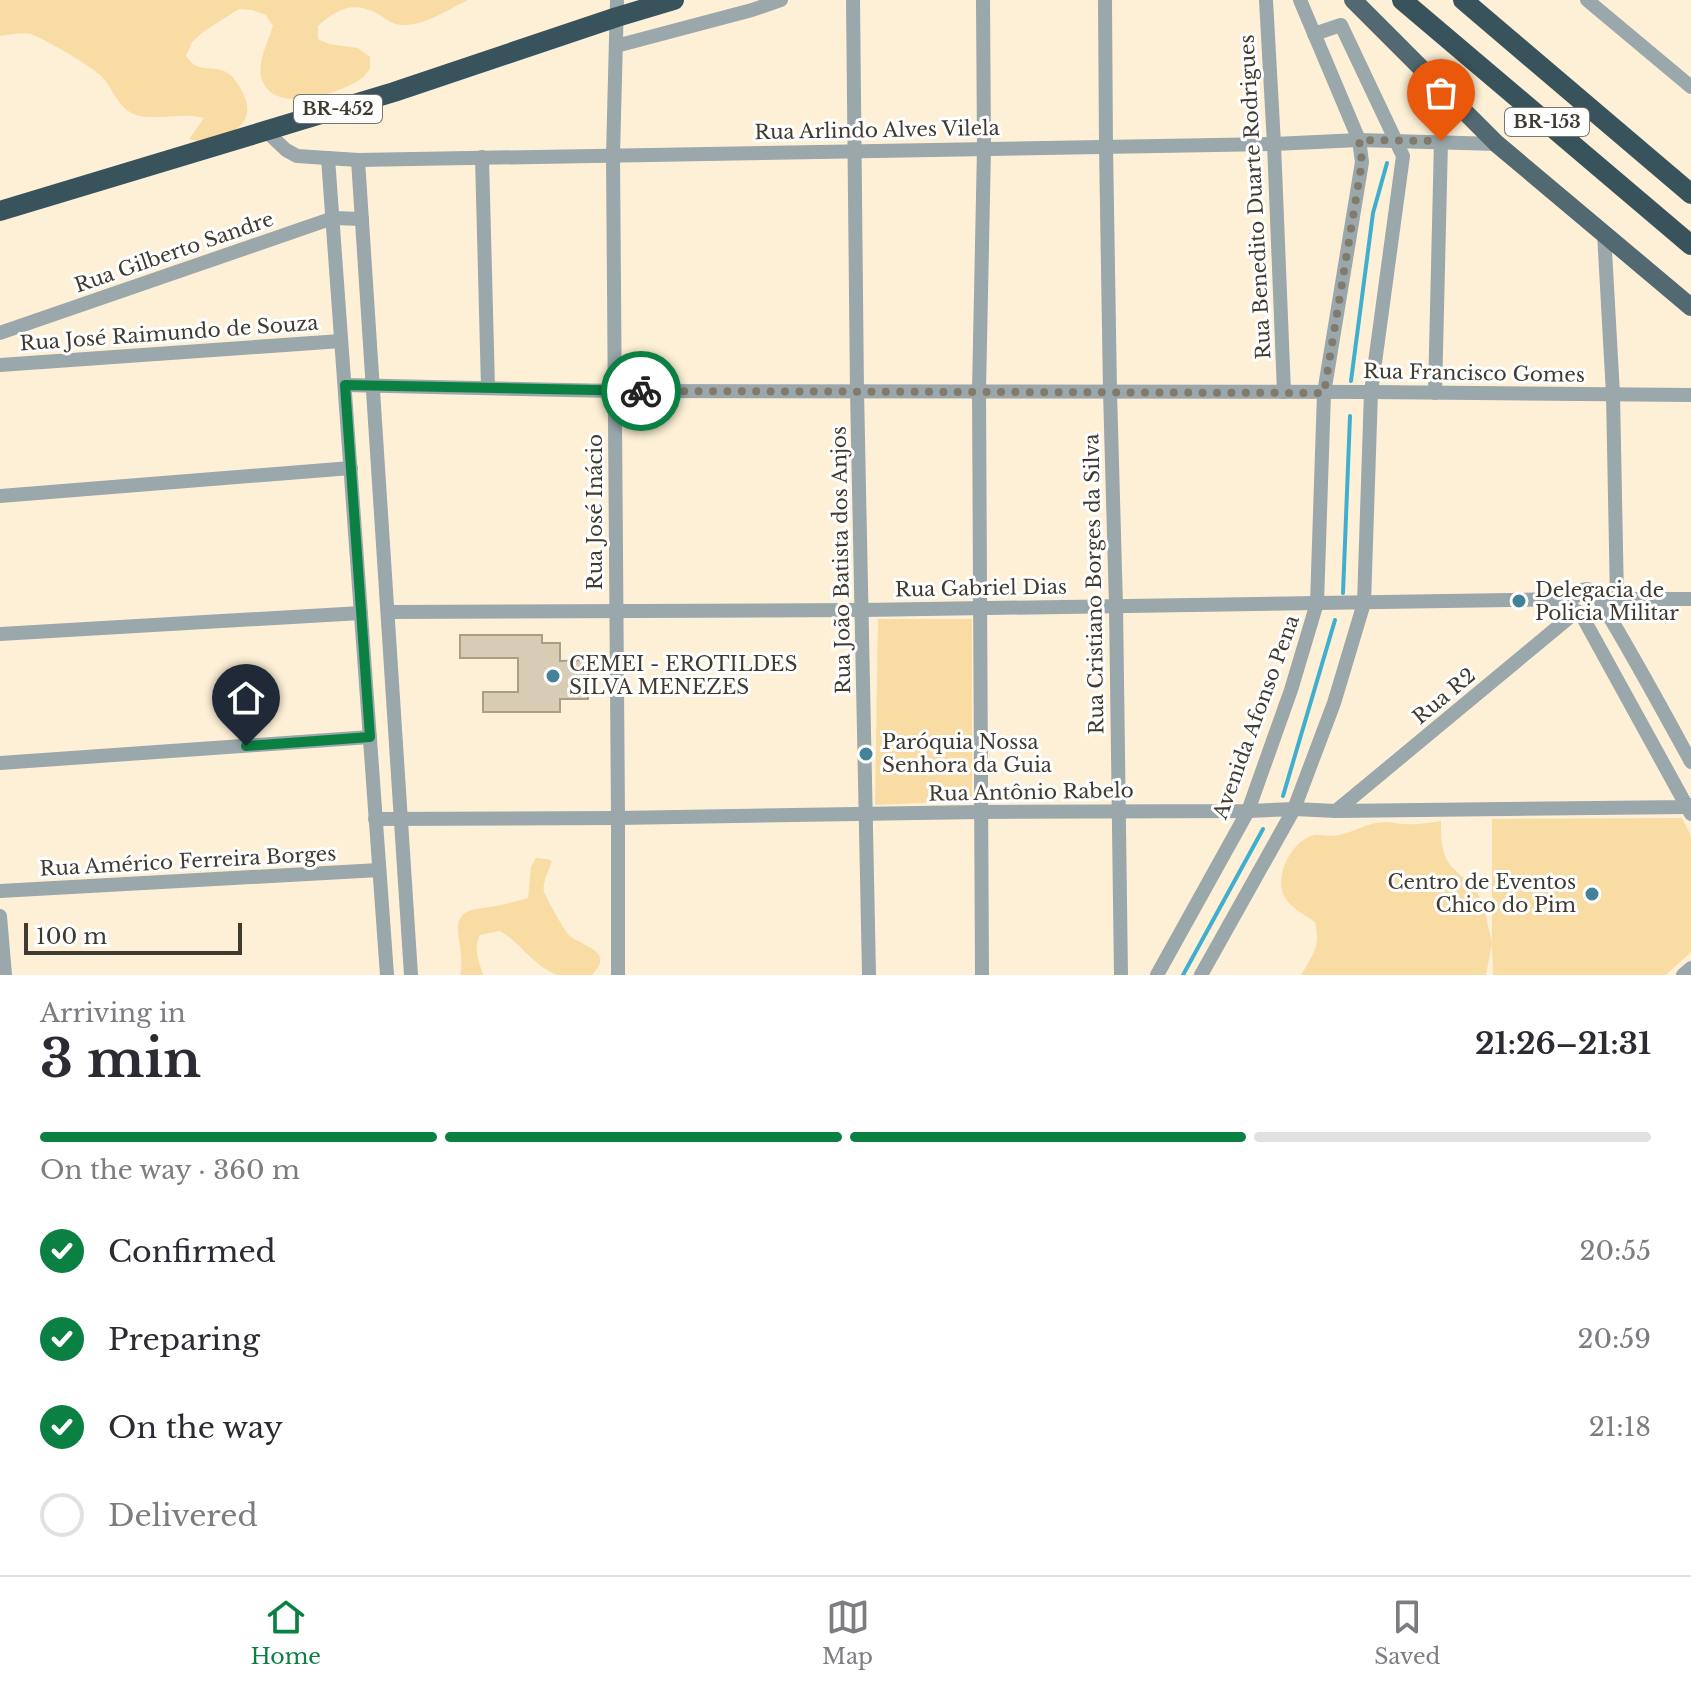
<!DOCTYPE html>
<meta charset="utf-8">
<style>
body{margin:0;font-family:"Libre Baskerville",serif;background:#f2f2f3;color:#2b2b33;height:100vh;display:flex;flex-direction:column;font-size:30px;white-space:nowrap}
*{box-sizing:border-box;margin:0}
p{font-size:26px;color:#7c7c81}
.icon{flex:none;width:44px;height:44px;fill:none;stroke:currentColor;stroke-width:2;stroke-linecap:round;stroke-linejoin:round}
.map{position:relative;height:975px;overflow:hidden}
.side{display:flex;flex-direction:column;background:#fff;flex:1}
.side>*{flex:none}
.scale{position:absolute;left:24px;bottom:20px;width:218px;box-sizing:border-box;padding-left:8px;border:4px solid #403b31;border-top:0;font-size:22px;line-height:28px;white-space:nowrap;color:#403b31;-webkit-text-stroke:6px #fff;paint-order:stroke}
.pin{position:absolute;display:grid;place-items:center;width:68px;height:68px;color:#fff;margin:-82px -34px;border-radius:50% 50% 50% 0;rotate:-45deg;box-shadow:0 0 8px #0007}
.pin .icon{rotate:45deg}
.courier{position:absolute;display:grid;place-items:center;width:80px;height:80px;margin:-40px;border:6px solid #0b8043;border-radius:50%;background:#fff;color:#222;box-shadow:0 2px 10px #0007}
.summary em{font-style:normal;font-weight:800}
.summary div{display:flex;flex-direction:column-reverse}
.summary{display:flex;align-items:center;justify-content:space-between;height:136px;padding:0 40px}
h1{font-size:52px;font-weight:800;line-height:60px}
.bar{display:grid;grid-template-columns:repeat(4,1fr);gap:12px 8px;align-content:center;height:96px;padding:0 40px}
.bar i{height:10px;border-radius:6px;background:#e1e1e2}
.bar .on{background:#0b8043}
.bar p{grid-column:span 4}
ol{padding:0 40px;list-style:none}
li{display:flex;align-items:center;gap:24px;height:88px}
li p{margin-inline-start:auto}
li .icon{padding:8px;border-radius:50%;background:#0b8043;color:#fff;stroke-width:4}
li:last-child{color:#7c7c81}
li i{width:44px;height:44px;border:4px solid #e1e1e2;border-radius:50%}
.tab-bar{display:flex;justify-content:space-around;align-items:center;height:112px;border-top:2px solid #e1e1e2;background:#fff;font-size:22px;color:#7c7c81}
.tab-bar a{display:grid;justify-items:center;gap:4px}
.tab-bar .on{color:#0b8043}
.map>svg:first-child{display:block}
.green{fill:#f9dca4}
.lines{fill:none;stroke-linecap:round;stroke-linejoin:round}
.stream{stroke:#40aecf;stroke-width:4}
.building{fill:#d9ccb4;stroke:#aa9e87;stroke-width:2}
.minor{stroke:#9aa7ab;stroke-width:14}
.major{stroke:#526971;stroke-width:18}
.highway{stroke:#38535c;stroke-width:20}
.done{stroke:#827a6b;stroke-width:8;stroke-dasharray:0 14.4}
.route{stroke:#0b8043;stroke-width:10}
.poi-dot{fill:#438297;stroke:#fff;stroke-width:3}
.labels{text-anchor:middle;stroke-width:6;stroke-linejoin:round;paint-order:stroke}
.shield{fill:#fff;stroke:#79766f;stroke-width:2}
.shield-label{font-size:18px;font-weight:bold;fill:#403b31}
.street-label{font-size:20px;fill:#403b31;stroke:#fff}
.poi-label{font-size:20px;fill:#403b31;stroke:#fff;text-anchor:start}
</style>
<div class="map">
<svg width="1691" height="975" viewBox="0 0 1691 975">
<rect width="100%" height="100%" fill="#fdf0d7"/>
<g class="green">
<path d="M0 0H468C449 9 424 26 403 25 394 25 387 20 380 15 354 0 338 8 318 26V39L329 44 358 48 370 57V69C367 72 365 76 362 78 340 94 274 115 262 80 256 64 268 42 273 26L266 15 252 10 239 9 203 32 192 42 186 56C189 59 191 63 195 65 208 72 222 63 235 80 252 104 254 123 225 135 209 142 206 144 189 139L204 118C181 112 157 121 136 115 119 109 114 91 104 79 96 68 44 39 31 34 22 32 9 35 0 36Z"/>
<polygon points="878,619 972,619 972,801 875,805"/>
<path d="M1682 818 1691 836V952L1666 975H1493L1492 944 1486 975H1301C1313 954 1321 947 1315 922 1294 908 1275 900 1283 870 1287 856 1299 838 1314 835 1322 834 1330 837 1339 835 1354 832 1369 822 1386 822 1392 822 1398 824 1404 824 1416 825 1428 823 1441 821 1441 838 1441 857 1454 869 1462 877 1471 883 1477 892 1486 907 1487 925 1492 941V819Z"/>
<path d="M536 858 547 859 552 861C549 870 542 883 544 892 546 897 566 934 570 936 584 947 615 951 592 975 582 975 568 975 558 975 535 968 520 942 500 931L480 935C473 949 479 961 483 975H460C464 957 459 948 458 930 456 907 481 909 496 906 507 904 517 901 528 898L531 867Z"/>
</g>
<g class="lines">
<g class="stream">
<polyline points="1351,381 1373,213 1387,163"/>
<polyline points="1343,593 1350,416"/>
<polyline points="1283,796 1335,620"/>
<polyline points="1183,975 1263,829"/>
</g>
</g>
<polygon class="building" points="460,635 542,635 542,643 560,643 560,661 589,660 588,699 560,699 560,712 483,712 483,692 518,692 518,658 460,658"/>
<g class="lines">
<g class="minor">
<polyline points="617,0 613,155 618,818 618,975"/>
<polyline points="853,0 857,391 869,975"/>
<polyline points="1105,0 1106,146 1110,391 1116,606 1121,975"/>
<polyline points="1266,0 1274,144 1284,392"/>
<polyline points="1587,0 1691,87"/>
<polyline points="616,46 752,10 781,0"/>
<polyline points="267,132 286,150 297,156 358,160 1274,144 1359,140 1497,144"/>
<polyline points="482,157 488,388"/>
<polyline points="328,158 387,975"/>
<polyline points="358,160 411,975"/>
<polyline points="1604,233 1613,394 1617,599"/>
<polyline points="0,333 333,218 362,219"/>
<polyline points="0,365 341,341"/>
<polyline points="345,385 614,391 1371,392 1691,395"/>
<polyline points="1435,393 1441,141"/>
<polyline points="0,496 351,468"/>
<polyline points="1607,599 1691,599"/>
<path d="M388 612 863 610 1573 599C1578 592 1584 586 1593 591 1599 594 1600 600 1603 606 1634 657 1662 709 1691 762"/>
<polyline points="1581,614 1691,814"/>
<polyline points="0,634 361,613"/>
<polyline points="0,763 370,737"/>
<polyline points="1336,811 1577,611"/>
<polyline points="375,819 618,818 980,812 1248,811 1294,809 1336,811 1687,807 1691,805"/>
<polyline points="0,891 379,870"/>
<polyline points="0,916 5,975"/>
<polyline points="982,975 979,391 984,148 983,0"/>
<polyline points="1157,975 1248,811 1291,690 1317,603 1324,393 1362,162 1359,140 1300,0"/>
<polyline points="1201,975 1294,809 1334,703 1364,603 1371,392 1403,156 1341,25 1314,34"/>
<polyline points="1683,975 1691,968"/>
</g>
<polyline class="major" points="1353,0 1497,144 1691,307"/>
<g class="highway">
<polyline points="1402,0 1691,245"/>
<polyline points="1463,0 1691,194"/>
<polyline points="0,211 394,92 617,17 674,0"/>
</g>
</g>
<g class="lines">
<polyline class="done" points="641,391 1324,393 1362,162 1359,140 1441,141"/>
<polyline class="route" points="246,746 370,737 345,385 641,391"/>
</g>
<g class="poi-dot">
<circle cx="1519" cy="601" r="8"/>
<circle cx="553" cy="676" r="8"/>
<circle cx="866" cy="754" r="8"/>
<circle cx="1592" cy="894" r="8"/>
</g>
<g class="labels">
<g class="shield">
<rect x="294" y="95" width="88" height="28" rx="6"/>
<rect x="1505" y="108" width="84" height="28" rx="6"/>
</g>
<g class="shield-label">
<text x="338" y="115">BR-452</text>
<text x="1547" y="128">BR-153</text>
</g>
<g class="street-label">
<text transform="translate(877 130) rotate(-1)" y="7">Rua Arlindo Alves Vilela</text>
<text transform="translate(1255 197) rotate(-93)" y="7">Rua Benedito Duarte Rodrigues</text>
<text transform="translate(174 252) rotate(-19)" y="7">Rua Gilberto Sandre</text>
<text transform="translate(169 333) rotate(-4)" y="7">Rua José Raimundo de Souza</text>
<text transform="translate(1474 373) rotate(1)" y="7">Rua Francisco Gomes</text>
<text transform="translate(595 512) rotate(-90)" y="7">Rua José Inácio</text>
<text transform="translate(841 560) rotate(-91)" y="7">Rua João Batista dos Anjos</text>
<text transform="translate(1094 584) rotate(-91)" y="7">Rua Cristiano Borges da Silva</text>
<text transform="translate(981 588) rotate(-1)" y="7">Rua Gabriel Dias</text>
<text transform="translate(1444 696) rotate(-40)" y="7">Rua R2</text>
<text transform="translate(1256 717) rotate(-70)" y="7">Avenida Afonso Pena</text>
<text transform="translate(1031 792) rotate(-1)" y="7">Rua Antônio Rabelo</text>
<text transform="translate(188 861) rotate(-3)" y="7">Rua Américo Ferreira Borges</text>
</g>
<g class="poi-label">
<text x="1535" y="597">Delegacia de<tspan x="1535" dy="23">Policia Militar</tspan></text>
<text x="569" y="671">CEMEI - EROTILDES<tspan x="569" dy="23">SILVA MENEZES</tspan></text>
<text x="882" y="749">Paróquia Nossa<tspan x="882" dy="23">Senhora da Guia</tspan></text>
<text x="1576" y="889" text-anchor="end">Centro de Eventos<tspan x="1576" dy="23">Chico do Pim</tspan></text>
</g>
</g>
</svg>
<div class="scale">100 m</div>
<div class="pin" style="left:1441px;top:141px;background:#ea580c"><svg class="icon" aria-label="bag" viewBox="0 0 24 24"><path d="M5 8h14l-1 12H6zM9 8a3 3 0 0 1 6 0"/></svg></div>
<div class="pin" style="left:246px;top:746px;background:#1f2937"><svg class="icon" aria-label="home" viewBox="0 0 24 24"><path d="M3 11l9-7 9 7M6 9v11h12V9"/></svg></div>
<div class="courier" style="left:641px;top:391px"><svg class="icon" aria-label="bike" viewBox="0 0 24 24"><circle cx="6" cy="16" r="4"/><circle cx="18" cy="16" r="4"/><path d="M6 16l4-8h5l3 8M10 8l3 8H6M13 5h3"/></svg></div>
</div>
<section class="side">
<div class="summary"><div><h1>3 min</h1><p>Arriving in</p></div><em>21:26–21:31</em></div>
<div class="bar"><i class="on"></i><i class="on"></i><i class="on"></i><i></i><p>On the way · 360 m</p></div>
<ol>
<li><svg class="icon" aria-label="check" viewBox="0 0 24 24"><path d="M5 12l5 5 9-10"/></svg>Confirmed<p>20:55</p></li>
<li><svg class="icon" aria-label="check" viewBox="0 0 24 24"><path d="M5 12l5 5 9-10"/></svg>Preparing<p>20:59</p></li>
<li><svg class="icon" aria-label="check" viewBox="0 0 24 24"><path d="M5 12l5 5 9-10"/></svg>On the way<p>21:18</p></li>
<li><i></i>Delivered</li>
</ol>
</section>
<nav class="tab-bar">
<a class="on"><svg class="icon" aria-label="home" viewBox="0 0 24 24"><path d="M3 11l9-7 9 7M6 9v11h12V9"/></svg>Home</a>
<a><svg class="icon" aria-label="map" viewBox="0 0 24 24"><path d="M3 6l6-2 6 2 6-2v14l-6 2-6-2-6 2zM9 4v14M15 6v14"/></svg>Map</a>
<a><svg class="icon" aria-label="saved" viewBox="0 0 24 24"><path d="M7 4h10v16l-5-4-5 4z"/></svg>Saved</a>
</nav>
